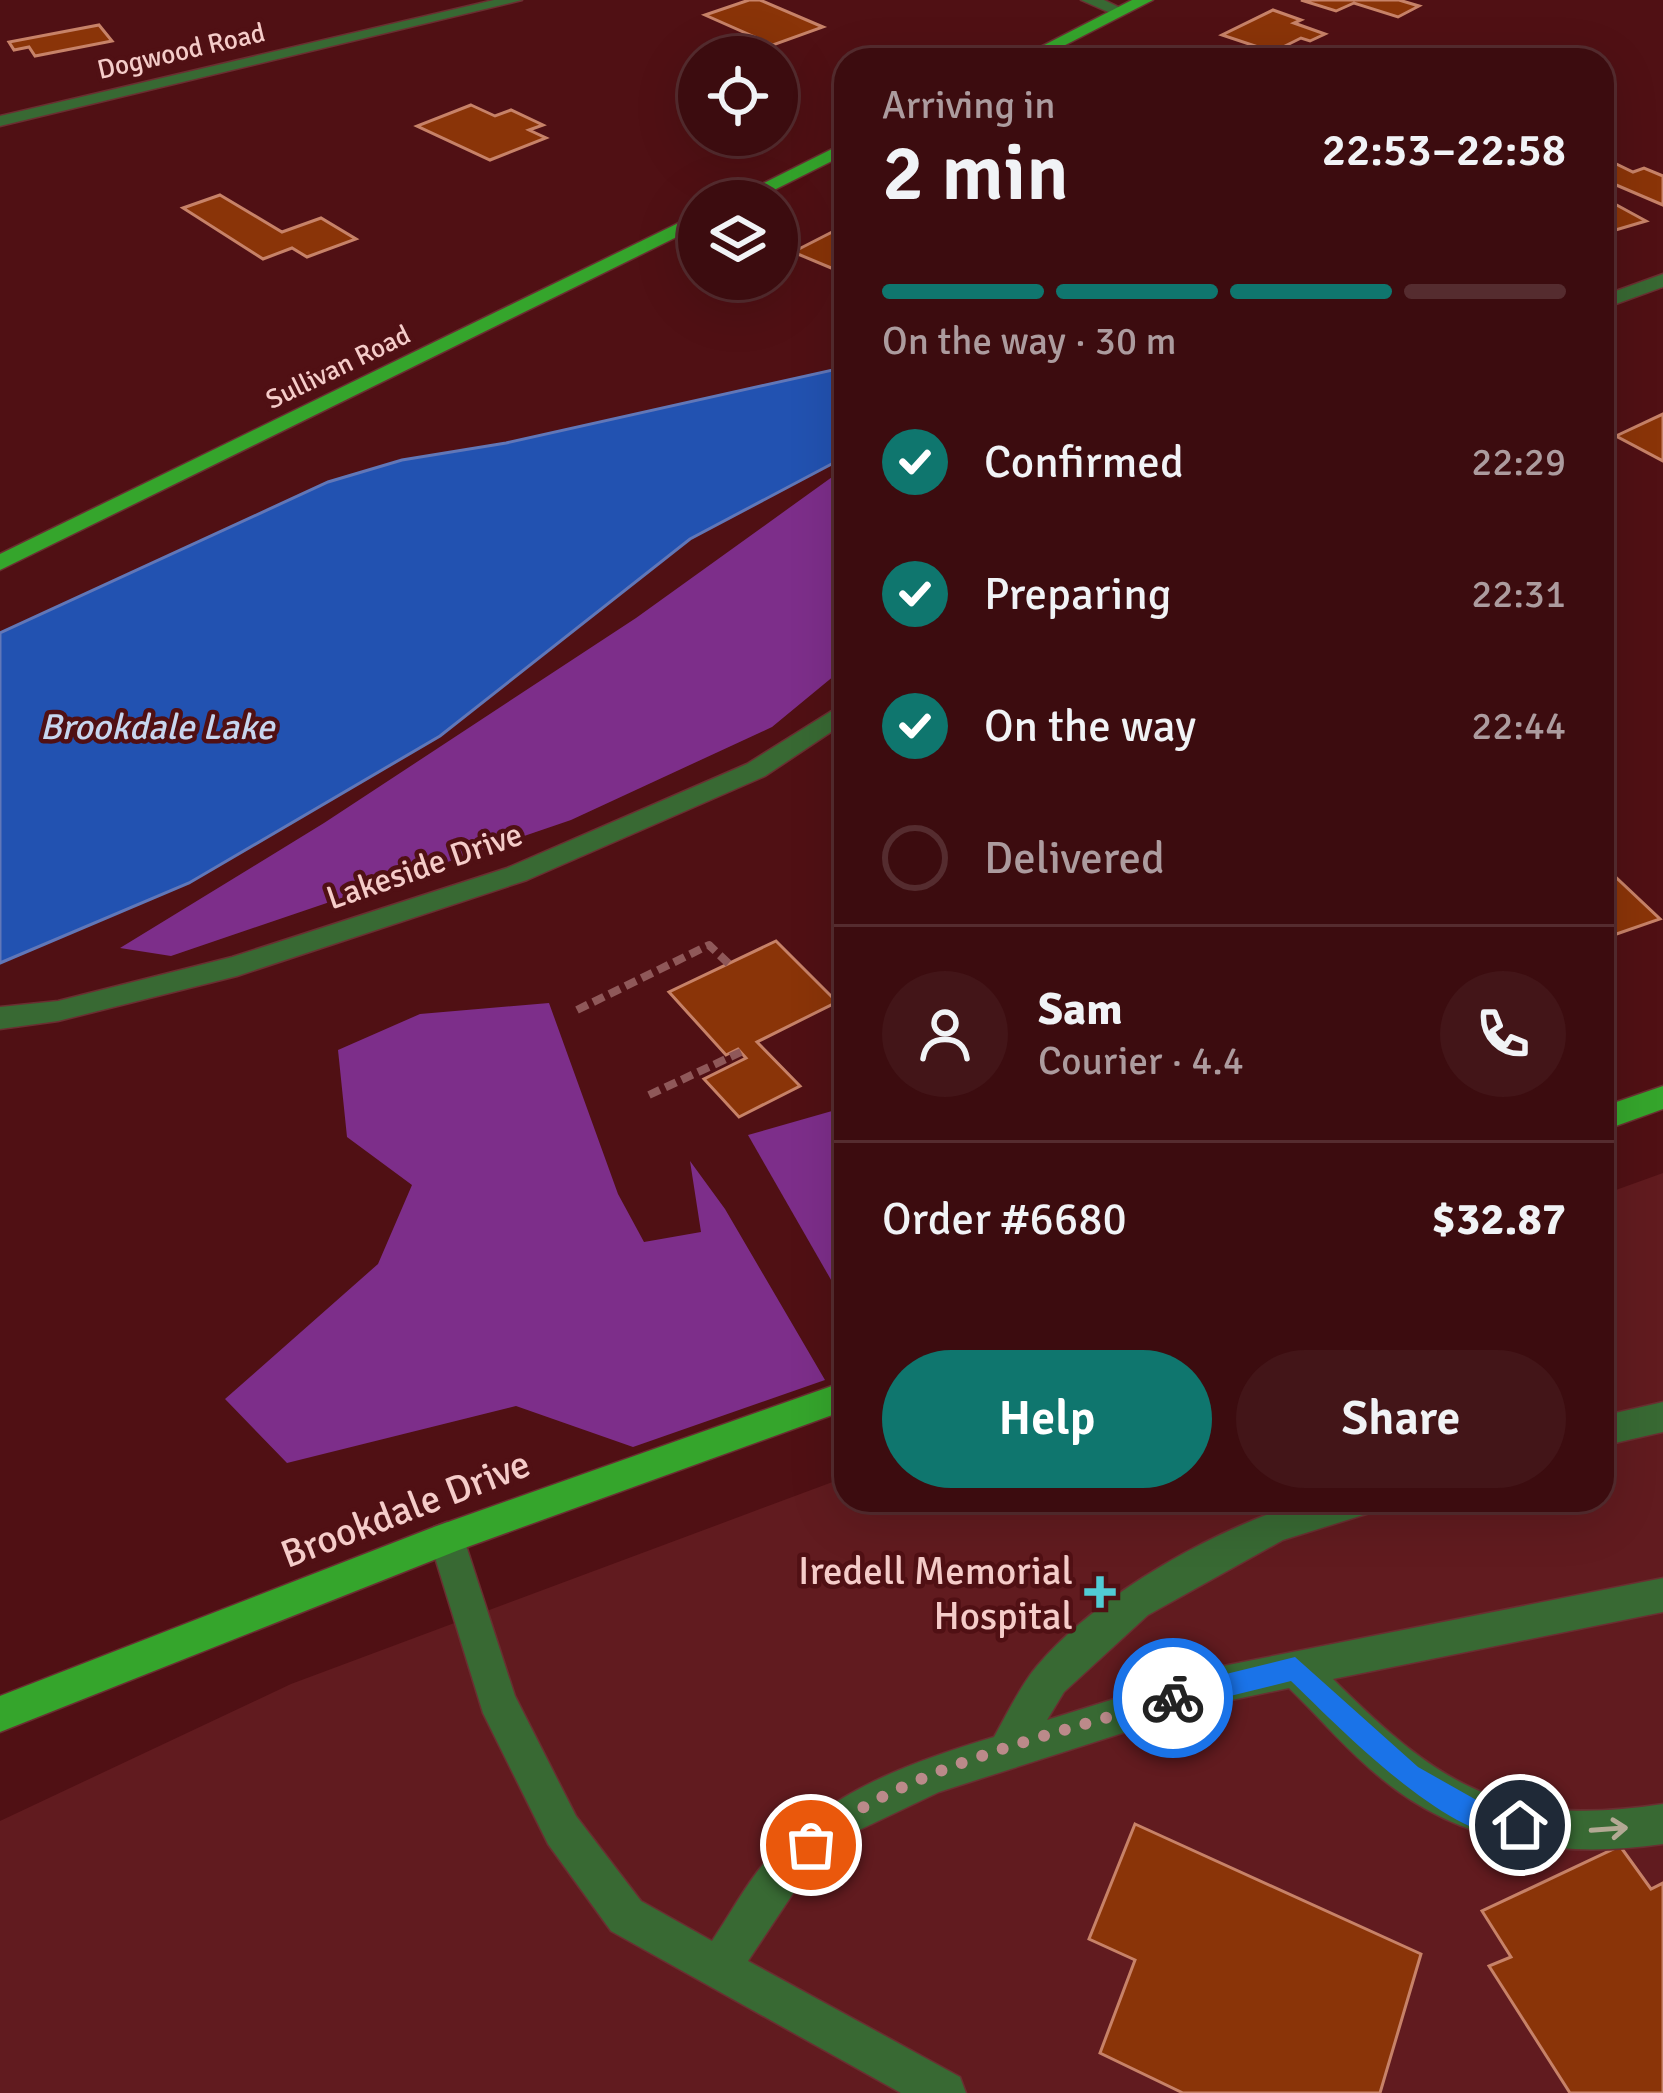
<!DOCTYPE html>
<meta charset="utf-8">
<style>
body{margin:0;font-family:Signika,sans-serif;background:#431518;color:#f1f3f6;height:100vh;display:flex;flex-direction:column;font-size:45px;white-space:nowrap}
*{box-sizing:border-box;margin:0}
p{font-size:39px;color:#ac9b9e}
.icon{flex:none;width:66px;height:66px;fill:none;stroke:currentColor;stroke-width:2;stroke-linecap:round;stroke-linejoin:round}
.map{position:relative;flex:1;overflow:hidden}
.panel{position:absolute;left:834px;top:48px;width:780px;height:1464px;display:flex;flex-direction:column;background:#3c0c0f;border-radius:36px;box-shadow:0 12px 48px #0002,0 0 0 3px #552c2f}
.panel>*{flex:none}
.buttons{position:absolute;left:678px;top:36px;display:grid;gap:24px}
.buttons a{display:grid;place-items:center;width:120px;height:120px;border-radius:50%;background:#3c0c0f;box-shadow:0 12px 48px #0002,0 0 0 3px #552c2f;font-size:60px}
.pin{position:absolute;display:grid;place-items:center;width:102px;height:102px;color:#fff;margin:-51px;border:6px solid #fff;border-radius:50%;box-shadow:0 3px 12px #0007}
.courier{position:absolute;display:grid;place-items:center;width:120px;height:120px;margin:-60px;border:9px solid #1a73e8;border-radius:50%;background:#fff;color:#222;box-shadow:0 3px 15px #0007}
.overview em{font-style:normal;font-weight:600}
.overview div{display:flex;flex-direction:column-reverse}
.overview{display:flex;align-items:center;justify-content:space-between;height:204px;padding:0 48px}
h1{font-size:78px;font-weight:600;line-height:90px}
.bar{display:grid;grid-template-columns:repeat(4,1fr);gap:18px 12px;align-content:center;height:144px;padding:0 48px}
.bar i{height:15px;border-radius:9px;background:#552c2f}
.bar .current{background:#0f766e}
.bar p{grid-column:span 4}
.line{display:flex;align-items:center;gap:30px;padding:0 48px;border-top:3px solid #552c2f}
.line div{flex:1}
.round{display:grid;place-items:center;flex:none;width:126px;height:126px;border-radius:63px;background:#431518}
ol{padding:0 48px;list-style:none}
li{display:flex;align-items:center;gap:36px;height:132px}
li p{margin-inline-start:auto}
li .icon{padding:12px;border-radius:50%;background:#0f766e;color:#fff;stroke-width:4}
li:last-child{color:#ac9b9e}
li i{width:66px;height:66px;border:6px solid #552c2f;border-radius:50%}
.primary-button{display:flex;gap:24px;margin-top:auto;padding:24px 48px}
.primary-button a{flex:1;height:138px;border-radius:72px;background:#0f766e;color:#fff;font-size:48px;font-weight:600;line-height:138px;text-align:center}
.primary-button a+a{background:#431518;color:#f1f3f6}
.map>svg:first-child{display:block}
.built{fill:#611b1f}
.forest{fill:#7d2e8a}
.water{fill:#2252b1;stroke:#6177b8;stroke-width:3}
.building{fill:#8a3408;stroke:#c78268;stroke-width:3}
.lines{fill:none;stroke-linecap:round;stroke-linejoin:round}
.minor-casing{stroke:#6a2e31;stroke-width:3}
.major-casing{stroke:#6a2e31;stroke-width:3}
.path{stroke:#8f5859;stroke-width:8;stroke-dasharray:12 6;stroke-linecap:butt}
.minor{fill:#386933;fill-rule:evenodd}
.major{fill:#35a52c;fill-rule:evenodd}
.oneway{stroke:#b3a994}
.route{fill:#1a73e8}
.done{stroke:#bb8a8a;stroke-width:12;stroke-dasharray:0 21.6}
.poi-dot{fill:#51ccd5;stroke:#501014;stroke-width:4.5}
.labels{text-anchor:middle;stroke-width:9;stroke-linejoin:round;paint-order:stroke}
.far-street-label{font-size:27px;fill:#f5ccc9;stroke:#501014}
.street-label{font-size:33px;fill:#f5ccc9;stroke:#501014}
.water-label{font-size:36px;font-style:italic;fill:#c7d6ef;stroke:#501014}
.near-street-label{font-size:39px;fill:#f5ccc9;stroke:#501014}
.near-poi-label{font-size:39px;fill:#f5ccc9;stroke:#501014;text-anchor:end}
</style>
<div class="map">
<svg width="1663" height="2093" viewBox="0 0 1663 2093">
<rect width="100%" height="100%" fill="#501014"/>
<polygon class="built" points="1663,1173 1663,2093 0,2093 0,1821 291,1684 846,1477 846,1500 1602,1500 1602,1195"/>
<g class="forest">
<polygon points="846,467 846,666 772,727 571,820 171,956 120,948 324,823 636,618"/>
<polygon points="549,1003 618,1194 644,1242 701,1232 690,1161 725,1209 825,1380 633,1447 516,1406 287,1463 225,1399 378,1264 412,1185 347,1137 338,1050 420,1014"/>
<polygon points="846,1107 846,1306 748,1135"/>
</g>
<polygon class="water" points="846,367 846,455 841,459 690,539 440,736 189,883 0,963 0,633 328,482 402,460 506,443"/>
<g class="building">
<polygon points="749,0 760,0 823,27 773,45 705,15"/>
<polygon points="1301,0 1399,0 1419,6 1398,17 1354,3 1336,11"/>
<polygon points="1273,10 1301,20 1294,23 1325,34 1310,41 1301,38 1273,52 1222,35"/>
<polygon points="99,25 112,41 35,56 29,47 14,50 9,42"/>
<polygon points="471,105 495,116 511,110 543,125 529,130 546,138 490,160 417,126"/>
<polygon points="1602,157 1633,172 1644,168 1663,176 1663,205 1602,179"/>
<polygon points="220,195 282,232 321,218 356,239 307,257 292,248 263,259 183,208"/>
<polygon points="1602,197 1646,221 1602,234"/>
<polygon points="846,225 846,264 836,270 793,252"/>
<polygon points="1663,414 1663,461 1616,436"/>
<polygon points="1605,867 1660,919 1602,939"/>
<polygon points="776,941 837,1002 757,1042 800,1086 739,1117 704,1079 746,1058 738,1049 726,1055 669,992"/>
<polygon points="1135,1824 1421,1954 1380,2093 1183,2093 1100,2053 1135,1960 1089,1939"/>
<polygon points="1620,1846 1651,1889 1663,1883 1663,2093 1570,2093 1489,1966 1511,1957 1482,1911"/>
</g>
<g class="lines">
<defs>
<g id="minor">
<polygon points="494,0 522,0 0,126 0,116"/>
<polygon points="1081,0 1104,0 1129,12 1115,15"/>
<polygon points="1663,274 1663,287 1602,309 1602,296"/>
<polygon points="846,702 846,722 765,776 527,880 237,976 58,1021 0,1029 0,1007 58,1001 232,957 507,868 747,764"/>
<polygon points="1663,1402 1663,1432 1602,1446 1602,1416"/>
<path d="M1310 1500H1381L1376 1511 1283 1540 1148 1615 1064 1692 1047 1720 1213 1668 1663 1578V1612L1333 1679C1441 1787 1505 1828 1663 1804V1844C1563 1859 1462 1845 1382 1779 1348 1752 1320 1718 1289 1688L1213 1704 939 1792 853 1833 798 1886 748 1961 960 2077 966 2093H901L611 1931 548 1844 483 1713 429 1538 434 1527 447 1522 460 1527 515 1696 576 1816 641 1901 712 1941C731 1913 748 1880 771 1855 831 1791 911 1762 994 1737 1007 1714 1020 1686 1037 1666 1100 1592 1218 1527 1310 1500Z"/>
</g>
<g id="major">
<polygon points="1132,0 1153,0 1036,60 1015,60"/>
<polygon points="846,142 846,154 752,201 728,201"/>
<polygon points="699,213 699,226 0,570 0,554"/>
<polygon points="1663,1086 1663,1109 1602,1131 1602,1107"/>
<polygon points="846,1381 846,1410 459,1550 0,1732 0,1696 434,1527"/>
</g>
</defs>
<use href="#minor" class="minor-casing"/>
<use href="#major" class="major-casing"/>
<g class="path">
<polyline points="577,1010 709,945 729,964"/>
<polyline points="649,1095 741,1052"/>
</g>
<use href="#minor" class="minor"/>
<use href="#major" class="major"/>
</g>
<defs><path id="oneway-shaft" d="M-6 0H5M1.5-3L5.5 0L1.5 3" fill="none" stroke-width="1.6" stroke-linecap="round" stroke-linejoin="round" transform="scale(3)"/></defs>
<use class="oneway" href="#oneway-shaft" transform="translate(1609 1829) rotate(-4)"/>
<path class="route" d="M1295 1657 1418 1767 1487 1806 1529 1816 1533 1825 1529 1834C1465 1860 1334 1722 1291 1681L1173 1710 1160 1698 1173 1687Z"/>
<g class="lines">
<path class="done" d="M811 1845C892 1769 1065 1732 1173 1698"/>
</g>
<path class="poi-dot" d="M1094 1574h12v12h12v12h-12v12h-12v-12h-12v-12h12z"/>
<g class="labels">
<g class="far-street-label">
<text transform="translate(181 51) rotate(-13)" y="9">Dogwood Road</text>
<text transform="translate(338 367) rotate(-26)" y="9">Sullivan Road</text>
</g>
<g class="street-label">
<text transform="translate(424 865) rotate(-19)" y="12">Lakeside Drive</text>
</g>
<g class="water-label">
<text x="157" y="739">Brookdale Lake</text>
</g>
<g class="near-street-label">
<text transform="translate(405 1508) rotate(-21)" y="14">Brookdale Drive</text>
</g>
<g class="near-poi-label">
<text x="1073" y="1584">Iredell Memorial<tspan x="1073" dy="45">Hospital</tspan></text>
</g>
</g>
</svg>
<div class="buttons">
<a><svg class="icon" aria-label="locate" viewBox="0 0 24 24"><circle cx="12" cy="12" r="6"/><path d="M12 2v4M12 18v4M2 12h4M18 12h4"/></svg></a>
<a><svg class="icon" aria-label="layers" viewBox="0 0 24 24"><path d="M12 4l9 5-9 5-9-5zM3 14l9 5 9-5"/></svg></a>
</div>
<div class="pin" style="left:811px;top:1845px;background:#ea580c"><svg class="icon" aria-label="bag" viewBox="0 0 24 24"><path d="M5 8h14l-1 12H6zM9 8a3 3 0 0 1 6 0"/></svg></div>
<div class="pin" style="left:1520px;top:1825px;background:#1f2937"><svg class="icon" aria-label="home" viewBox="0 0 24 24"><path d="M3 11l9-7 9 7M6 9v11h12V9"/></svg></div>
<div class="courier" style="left:1173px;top:1698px"><svg class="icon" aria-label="bike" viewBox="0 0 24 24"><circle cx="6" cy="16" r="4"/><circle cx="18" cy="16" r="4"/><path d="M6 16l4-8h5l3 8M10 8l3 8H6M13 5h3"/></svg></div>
<section class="panel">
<div class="overview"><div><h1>2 min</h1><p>Arriving in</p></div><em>22:53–22:58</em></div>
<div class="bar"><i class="current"></i><i class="current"></i><i class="current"></i><i></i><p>On the way · 30 m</p></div>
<ol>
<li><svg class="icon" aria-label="check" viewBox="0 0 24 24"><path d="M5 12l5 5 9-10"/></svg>Confirmed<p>22:29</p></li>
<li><svg class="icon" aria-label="check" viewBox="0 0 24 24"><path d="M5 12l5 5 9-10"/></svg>Preparing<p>22:31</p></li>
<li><svg class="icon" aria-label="check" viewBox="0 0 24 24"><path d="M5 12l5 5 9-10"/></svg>On the way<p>22:44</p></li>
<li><i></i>Delivered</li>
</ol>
<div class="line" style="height:216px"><a class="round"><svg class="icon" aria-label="person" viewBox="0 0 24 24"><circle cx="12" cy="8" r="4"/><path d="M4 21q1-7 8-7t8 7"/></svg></a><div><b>Sam</b><p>Courier · 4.4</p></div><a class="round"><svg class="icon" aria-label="phone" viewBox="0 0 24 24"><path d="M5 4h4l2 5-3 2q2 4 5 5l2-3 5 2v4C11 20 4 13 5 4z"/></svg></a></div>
<div class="line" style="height:156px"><div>Order #6680</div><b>$32.87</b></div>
<div class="primary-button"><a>Help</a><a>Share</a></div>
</section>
</div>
